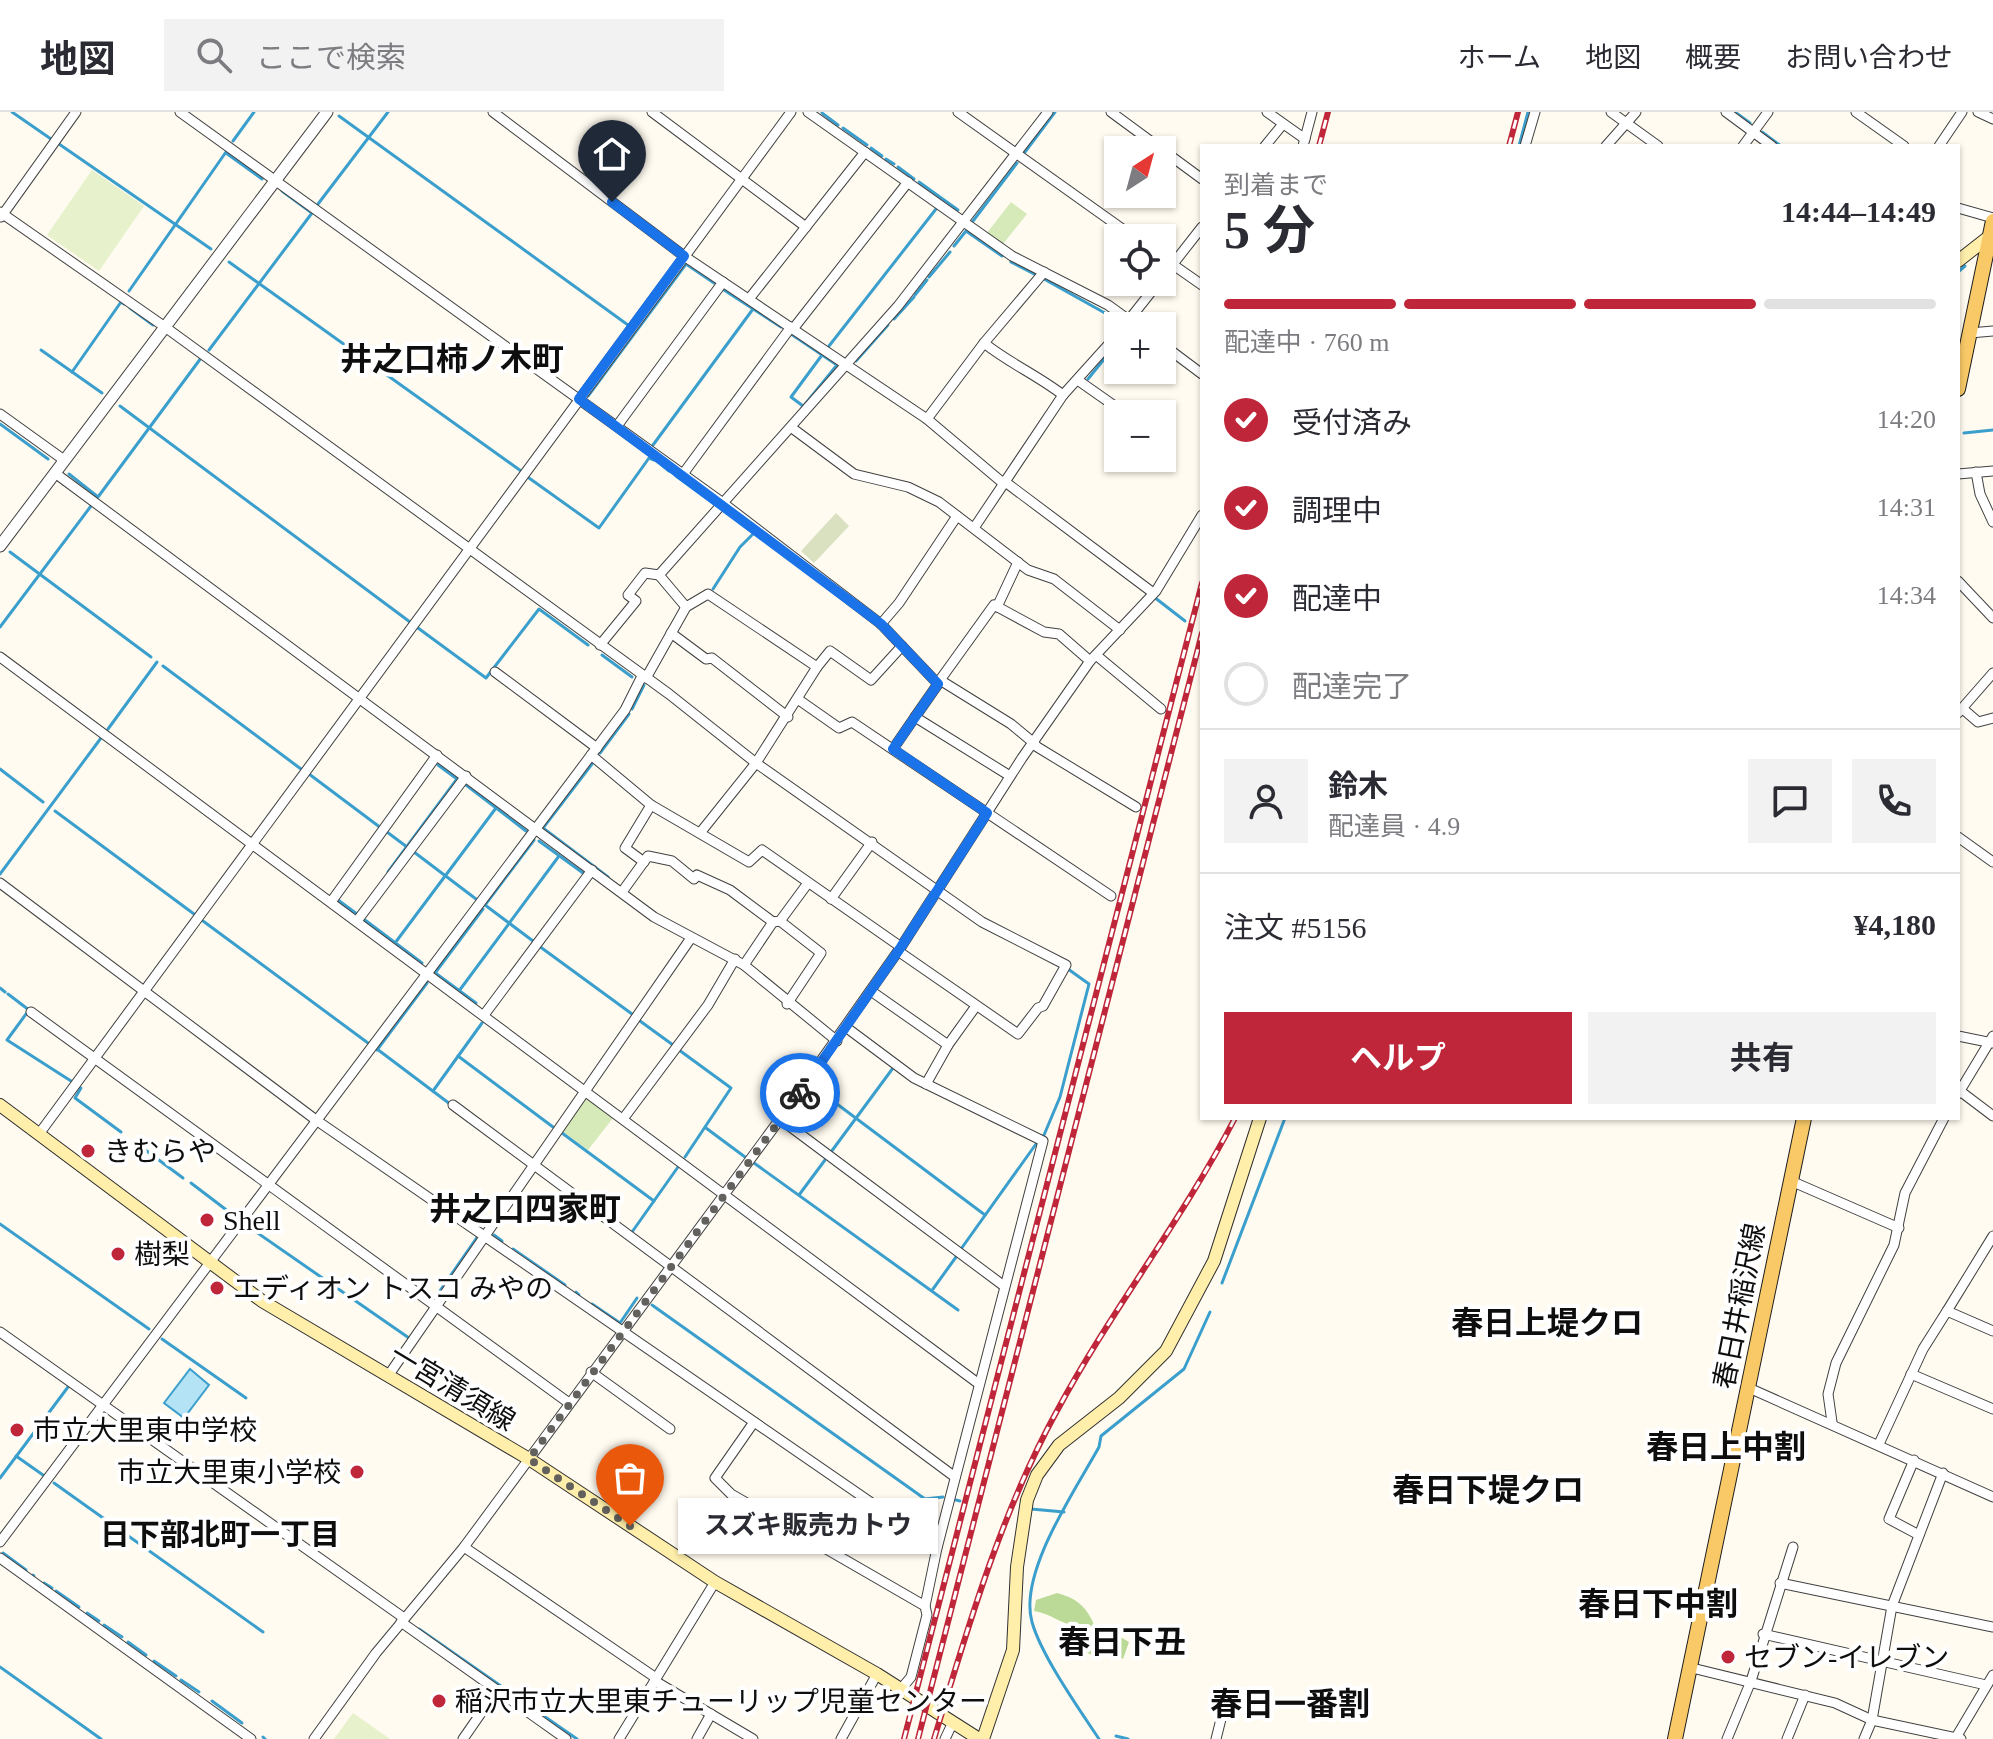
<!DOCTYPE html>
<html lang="ja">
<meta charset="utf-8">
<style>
body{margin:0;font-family:"Times New Roman","Noto Sans JP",serif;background:#f2f2f3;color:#2b2b33;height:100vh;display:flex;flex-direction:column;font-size:30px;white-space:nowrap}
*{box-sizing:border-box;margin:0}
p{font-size:26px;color:#7c7c81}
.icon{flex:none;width:44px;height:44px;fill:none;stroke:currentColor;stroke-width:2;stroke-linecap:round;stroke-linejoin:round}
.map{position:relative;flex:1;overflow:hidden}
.side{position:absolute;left:1200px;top:32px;width:760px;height:976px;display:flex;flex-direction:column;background:#fff;border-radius:0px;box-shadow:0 2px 6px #0004}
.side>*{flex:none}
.needle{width:52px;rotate:36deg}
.tools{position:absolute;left:1104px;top:24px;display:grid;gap:16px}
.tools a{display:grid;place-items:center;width:72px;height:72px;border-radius:0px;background:#fff;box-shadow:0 2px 6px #0004;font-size:40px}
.pin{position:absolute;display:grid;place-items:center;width:68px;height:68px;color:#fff;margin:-82px -34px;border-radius:50% 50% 50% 0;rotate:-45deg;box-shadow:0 0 8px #0007}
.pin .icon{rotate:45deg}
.courier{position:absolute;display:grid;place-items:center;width:80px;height:80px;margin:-40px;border:6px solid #1a73e8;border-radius:50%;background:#fff;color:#222;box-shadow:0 2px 10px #0007}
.bubble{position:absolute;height:56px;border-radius:0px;background:#fff;box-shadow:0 2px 6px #0004;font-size:26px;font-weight:700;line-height:56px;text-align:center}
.head em{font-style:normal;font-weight:700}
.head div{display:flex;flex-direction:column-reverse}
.head{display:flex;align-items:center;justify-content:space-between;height:136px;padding:0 24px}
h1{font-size:52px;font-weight:700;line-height:60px}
.bar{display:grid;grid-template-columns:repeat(4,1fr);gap:12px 8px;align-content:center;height:96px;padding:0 24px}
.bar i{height:10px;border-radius:6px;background:#e1e1e2}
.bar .active{background:#bf2639}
.bar p{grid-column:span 4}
.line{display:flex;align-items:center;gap:20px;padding:0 24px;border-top:2px solid #e1e1e2}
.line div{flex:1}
.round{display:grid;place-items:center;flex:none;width:84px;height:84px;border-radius:0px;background:#f2f2f3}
ol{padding:0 24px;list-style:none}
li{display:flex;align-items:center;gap:24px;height:88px}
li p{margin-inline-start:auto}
li .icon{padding:8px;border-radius:50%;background:#bf2639;color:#fff;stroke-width:4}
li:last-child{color:#7c7c81}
li i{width:44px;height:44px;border:4px solid #e1e1e2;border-radius:50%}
.action{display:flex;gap:16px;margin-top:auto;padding:16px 24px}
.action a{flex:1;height:92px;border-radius:0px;background:#bf2639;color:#fff;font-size:32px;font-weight:700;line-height:92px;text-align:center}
.action a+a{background:#f2f2f3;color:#2b2b33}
header{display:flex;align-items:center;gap:48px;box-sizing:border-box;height:112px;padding:0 40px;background:#fff;border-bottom:2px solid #e1e1e2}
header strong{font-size:38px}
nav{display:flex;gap:44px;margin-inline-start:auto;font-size:28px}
.search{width:560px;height:72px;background:#f2f2f3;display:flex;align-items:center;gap:20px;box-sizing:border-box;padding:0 28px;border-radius:0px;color:#7c7c81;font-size:30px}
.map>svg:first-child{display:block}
.green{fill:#d6eab9}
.forest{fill:#bbda98}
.cemetery{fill:#d9e1c1}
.pitch{fill:#e7f1cb}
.water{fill:#b4e3f6;stroke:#3b9fcd;stroke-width:2}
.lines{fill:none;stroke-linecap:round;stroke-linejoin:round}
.stream{stroke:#3b9fcd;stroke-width:3}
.minor-casing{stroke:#414141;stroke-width:11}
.tertiary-casing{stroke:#414141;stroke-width:13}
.secondary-casing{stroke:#303030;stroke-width:14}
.primary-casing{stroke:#1f1f1f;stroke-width:16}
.minor{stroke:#fff;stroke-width:9}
.tertiary{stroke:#fff;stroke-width:11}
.secondary{stroke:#ffefab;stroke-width:12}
.primary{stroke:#f8c966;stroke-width:14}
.rail-casing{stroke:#bf2639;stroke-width:6}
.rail{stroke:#fff;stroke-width:3;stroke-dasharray:9;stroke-linecap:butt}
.done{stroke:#62615d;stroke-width:8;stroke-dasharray:0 14.4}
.route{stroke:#1a73e8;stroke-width:10}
.poi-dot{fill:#bf2639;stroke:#fff;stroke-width:3}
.labels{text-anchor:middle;stroke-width:8;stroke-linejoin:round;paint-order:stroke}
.poi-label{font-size:28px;fill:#0e0e0e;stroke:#fff;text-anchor:start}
.street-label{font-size:28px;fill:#0e0e0e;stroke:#fff}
.neighbourhood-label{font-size:30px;font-weight:bold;fill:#0e0e0e;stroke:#fff}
.quarter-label{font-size:32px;font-weight:bold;fill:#0e0e0e;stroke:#fff}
</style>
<header>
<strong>地図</strong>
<div class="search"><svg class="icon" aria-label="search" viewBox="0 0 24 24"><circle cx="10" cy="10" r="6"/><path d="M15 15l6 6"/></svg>ここで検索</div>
<nav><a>ホーム</a><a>地図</a><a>概要</a><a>お問い合わせ</a></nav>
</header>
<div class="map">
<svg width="1993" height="1627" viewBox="0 0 1993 1627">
<rect width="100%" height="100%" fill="#fffbf0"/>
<g class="green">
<polygon points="1011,90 1027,102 1003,132 987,121"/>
<polygon points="588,987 613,1006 588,1038 562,1019 584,988"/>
</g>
<path class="forest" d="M1057 1481C1073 1485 1084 1492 1092 1508 1095 1514 1092 1520 1096 1527L1107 1517 1129 1530 1123 1547 1103 1534 1092 1543 1069 1533 1066 1525 1076 1523 1077 1514C1060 1512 1050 1501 1034 1499L1036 1488Z"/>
<polygon class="cemetery" points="836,401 849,414 814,451 801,439"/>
<g class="pitch">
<polygon points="92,58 144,94 99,159 47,123"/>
<polygon points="353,1601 390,1627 334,1627"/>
</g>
<polygon class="water" points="190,1257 209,1273 184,1306 164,1291"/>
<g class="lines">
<g class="stream">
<polyline points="12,0 51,27"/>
<polyline points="1735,0 1750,11"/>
<polyline points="822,1 838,13"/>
<polyline points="339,4 628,213"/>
<polyline points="843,16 867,33"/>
<polyline points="1762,20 1781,34"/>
<polyline points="233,29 254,0"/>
<polyline points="59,32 211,137"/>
<polyline points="1519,34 1528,0"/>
<polyline points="871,36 882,44"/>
<polyline points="1025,40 1055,0"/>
<polyline points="226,41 262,67"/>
<polyline points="886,47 894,52"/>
<polyline points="898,55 914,67"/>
<polyline points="919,70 958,98"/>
<polyline points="318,92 388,0"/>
<polyline points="973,109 1017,51"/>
<polyline points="954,134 966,119 1002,144"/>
<polyline points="229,150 521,359"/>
<polyline points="1011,150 1036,163"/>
<polyline points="1958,160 1965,154"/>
<polyline points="929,165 950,140"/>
<polyline points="1044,167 1121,210"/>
<polyline points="724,178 781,215"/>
<polyline points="129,179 226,40"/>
<polyline points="915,183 927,168"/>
<polyline points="130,196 153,213"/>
<polyline points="894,207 914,185"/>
<polyline points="791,222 837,253 802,296"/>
<polyline points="829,234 936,97"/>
<polyline points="41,238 102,281"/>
<polyline points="209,238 312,101 282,79"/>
<polyline points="856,249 888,213"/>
<polyline points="72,260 121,190 124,192"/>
<polyline points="1088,267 1118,230"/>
<polyline points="588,284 686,152 714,171"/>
<polyline points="120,294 410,510"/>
<polyline points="803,294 791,285 822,243"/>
<polyline points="0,312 48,347"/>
<polyline points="1964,321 1993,318"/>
<polyline points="653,333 753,197"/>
<polyline points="662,353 669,359"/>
<polyline points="69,362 98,385 201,246"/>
<polyline points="676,364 716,393"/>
<polyline points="529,366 599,416 649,346 654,348"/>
<polyline points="10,440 151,545"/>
<polyline points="713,477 740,435 754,421"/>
<polyline points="1154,485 1185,509"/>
<polyline points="0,515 91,394"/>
<polyline points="418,516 486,566 539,497 588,533"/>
<polyline points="602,543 632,565"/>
<polyline points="163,554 301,657"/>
<polyline points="632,597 644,573"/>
<polyline points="108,617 157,550"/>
<polyline points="600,641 629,602"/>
<polyline points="592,652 543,716 608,765"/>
<polyline points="0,657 43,690"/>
<polyline points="309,662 381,716"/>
<polyline points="466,673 526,719"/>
<polyline points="55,699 194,802"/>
<polyline points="387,720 407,735"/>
<polyline points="539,729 583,761"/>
<polyline points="414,740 476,787"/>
<polyline points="388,760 457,667 438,653"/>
<polyline points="0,762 101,626"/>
<polyline points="338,788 357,802"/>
<polyline points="485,793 534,728"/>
<polyline points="485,793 533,829"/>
<polyline points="365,808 422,851"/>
<polyline points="203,809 368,931"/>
<polyline points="395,831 496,696"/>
<polyline points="539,834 632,902"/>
<polyline points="434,860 476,891"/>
<polyline points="435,861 483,797"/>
<polyline points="0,876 5,880"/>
<polyline points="459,879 559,744"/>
<polyline points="8,882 29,898 7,928 71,969"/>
<polyline points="640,909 673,933"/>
<polyline points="377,937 450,992"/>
<polyline points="377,938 427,871"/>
<polyline points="679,938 731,976 685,1045"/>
<polyline points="458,944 553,1015"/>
<polyline points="813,974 985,1103"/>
<polyline points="81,976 75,986 121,1020"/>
<polyline points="433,979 482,911"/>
<polyline points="706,1016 745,1045"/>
<polyline points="562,1021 654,1089"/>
<polyline points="1044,1023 1060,985 1089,872 1068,857"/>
<polyline points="136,1031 183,1066"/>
<polyline points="831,1040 893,956"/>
<polyline points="754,1051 958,1198"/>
<polyline points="191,1071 237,1106"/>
<polyline points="799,1083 825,1048"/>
<polyline points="0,1112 149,1217"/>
<polyline points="246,1113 409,1226"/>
<polyline points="632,1120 678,1055"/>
<polyline points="494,1123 502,1129"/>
<polyline points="513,1137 565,1173"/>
<polyline points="961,1137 1036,1032"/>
<polyline points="1222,1171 1285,1006"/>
<polyline points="933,1177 956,1145"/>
<polyline points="576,1180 579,1183"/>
<polyline points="435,1186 478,1124"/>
<polyline points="592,1192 620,1211 637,1186"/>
<polyline points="652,1193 925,1387 943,1385"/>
<polyline points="162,1227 246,1286"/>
<polyline points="16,1344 43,1363"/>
<polyline points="0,1366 68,1275"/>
<polyline points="54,1371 263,1520"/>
<polyline points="956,1388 960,1389"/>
<polyline points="1031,1397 1064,1400"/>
<polyline points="3,1441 26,1458"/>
<polyline points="33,1463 34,1464"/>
<polyline points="44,1471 52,1476"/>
<polyline points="56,1479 79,1495"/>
<polyline points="87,1501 99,1509"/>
<polyline points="104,1513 122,1525"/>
<polyline points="419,1517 577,1627"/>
<polyline points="128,1530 146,1543"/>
<polyline points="154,1549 176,1564"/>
<polyline points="0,1555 101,1627"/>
<polyline points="181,1568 199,1580"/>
<polyline points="212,1589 242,1611"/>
<polyline points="1116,1624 1128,1627"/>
<polyline points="263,1625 265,1627"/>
<path d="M1099 1627C1079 1597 1041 1543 1032 1510 1018 1461 1076 1377 1099 1335L1101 1324 1184 1257 1210 1200"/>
</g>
<defs>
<g id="minor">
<polyline points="180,0 723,391 881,512 938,572 940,568 1011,612 1035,632"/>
<polyline points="493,0 684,144 927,307 1003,371"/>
<polyline points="652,0 806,115"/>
<polyline points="808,0 1012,144 1108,193 1137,214"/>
<polyline points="958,0 1135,126"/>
<polyline points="1111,0 1202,67"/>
<polyline points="1267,0 1305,27"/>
<polyline points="1611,0 1658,34"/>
<polyline points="1726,0 1772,34"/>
<polyline points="1856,0 1904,34"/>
<polyline points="1978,0 1993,7"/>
<polyline points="1265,34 1283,12"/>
<polyline points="1303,34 1312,0"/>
<polyline points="1525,34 1535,0"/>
<polyline points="1606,34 1636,0"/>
<polyline points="1743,34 1768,0"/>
<polyline points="1939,34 1962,0"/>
<polyline points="1958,96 1993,106"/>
<polyline points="0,100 165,215 669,582 756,651 982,810 1066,853 1043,894 1038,896 1018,922 898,839"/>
<polyline points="1,105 76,0"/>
<polyline points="1162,145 1202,173"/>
<polyline points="1162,166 1202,115"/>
<polyline points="749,187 865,40"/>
<polyline points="1124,214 1159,170"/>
<polyline points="793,217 908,70"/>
<polyline points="1970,221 1993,219"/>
<path d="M984 231C1009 251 1037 263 1063 283"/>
<polyline points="1162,232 1202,262"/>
<polyline points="1079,269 1126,302"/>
<polyline points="0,302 64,348"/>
<polyline points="927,307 984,231 1044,160"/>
<polyline points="617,314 723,170"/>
<polyline points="792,316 854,362 908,375 939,390 1028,458 1054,467 1120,518"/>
<polyline points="1976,360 1980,382 1993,410"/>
<polyline points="55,361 654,805 744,853 837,929"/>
<polyline points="683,362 791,215"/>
<polyline points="1958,362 1993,359"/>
<polyline points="1004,369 1152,480"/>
<polyline points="974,416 1063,283 1118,222"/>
<polyline points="1958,469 1993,506"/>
<polyline points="686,495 659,463 898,194 1048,0"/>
<polyline points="997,495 1018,450"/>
<polyline points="881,512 899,491 957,404"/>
<polyline points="671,521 706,547 712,546 788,605"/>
<polyline points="600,533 636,489 628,483 645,461 659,463"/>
<polyline points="1096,543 1161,597"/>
<polyline points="0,545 979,1272"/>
<polyline points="817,555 830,539 871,568 902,534"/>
<polyline points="495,560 597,636"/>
<polyline points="646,566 686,495 708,482 817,555 756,651 700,721"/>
<polyline points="940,568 994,493 1044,520 1059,522 1090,549"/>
<polyline points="938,572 915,605 1010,664"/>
<polyline points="799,588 839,616 852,610 1111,784"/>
<polyline points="1963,597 1978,610 1993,606"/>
<polyline points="1958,601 1993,561"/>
<polyline points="1034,633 1136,695"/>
<polyline points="893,637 915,605"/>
<polyline points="591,643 651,693 749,750 762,738 901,835"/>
<polyline points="1958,725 1993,750"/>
<polyline points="644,750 625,736 651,693"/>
<polyline points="0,771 316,1008 937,1436"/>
<polyline points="622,780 648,744 672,749 694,767 697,763 730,778 773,810"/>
<polyline points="831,787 872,730"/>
<polyline points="331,790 437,643"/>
<polyline points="357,809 466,664"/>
<polyline points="780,809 821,841 787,892"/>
<polyline points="744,853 773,810 780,809 808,771"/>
<polyline points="871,879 948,933 976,894"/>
<polyline points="31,900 569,1291"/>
<polyline points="484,903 592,758"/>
<polyline points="847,916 914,966 1043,1029 937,1436 925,1494 927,1503 911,1565 901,1577"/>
<polyline points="1958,924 1993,931"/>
<polyline points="926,972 948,933"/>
<polyline points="1960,979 1993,1004"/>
<polyline points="1958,982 1993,924"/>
<polyline points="453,993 955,1365"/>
<polyline points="623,1007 708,893 735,847"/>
<polyline points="780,1007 1004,1174"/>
<polyline points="39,1022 791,0"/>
<polyline points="1791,1069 1899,1116"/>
<polyline points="1993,1124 1947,1199 1993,1219"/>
<polyline points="0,1220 404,1506"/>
<polyline points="591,1260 670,1317"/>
<polyline points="1911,1262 1993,1297"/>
<polyline points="388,1264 691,826"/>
<polyline points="1749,1276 1993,1385"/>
<polyline points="754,1310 715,1366 731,1382 925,1494"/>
<polyline points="1832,1310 1828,1282 1836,1251 1894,1133 1905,1081 1944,1006"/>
<polyline points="1879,1332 1923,1237 1947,1199"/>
<polyline points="1914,1348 1889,1407 1919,1423"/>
<polyline points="0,1430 625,598 642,564"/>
<polyline points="464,1435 656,1566"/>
<polyline points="0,1446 251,1627"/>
<polyline points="1780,1471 1993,1515"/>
<polyline points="401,1510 566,1627"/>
<polyline points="1763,1522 1986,1573"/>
<polyline points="1688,1555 1835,1591 1872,1608 1961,1627"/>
<polyline points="655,1569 753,1627"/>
<polyline points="314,1627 376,1541 464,1435 780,1007 901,835 1022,646 1090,549 1156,479 1202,403"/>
<polyline points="463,1627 497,1578"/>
<polyline points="619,1627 715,1470"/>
<polyline points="697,1627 711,1602"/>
<polyline points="841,1627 877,1562"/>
<polyline points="945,1627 953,1610"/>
<polyline points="1216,1627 1226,1587"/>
<polyline points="1727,1627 1751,1569 1793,1435"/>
<polyline points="1787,1627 1805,1583"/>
<polyline points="1864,1627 1872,1608 1892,1494 1943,1361"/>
<polyline points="1955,1627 1993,1563"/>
</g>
<polyline id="tertiary" points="0,434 327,0"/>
<g id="secondary">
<polyline points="1958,149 1990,124"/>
<polyline points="0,993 262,1189 529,1347 715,1470 877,1562 979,1627"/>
<polyline points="983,1627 1013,1538 1017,1455 1027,1388 1037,1363 1059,1333 1119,1286 1166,1239 1214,1149 1260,1006"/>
</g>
<g id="primary">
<polyline points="1958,277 1993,109"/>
<polyline points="1675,1627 1804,1006"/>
</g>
</defs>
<use href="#minor" class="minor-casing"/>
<use href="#tertiary" class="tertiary-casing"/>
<use href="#secondary" class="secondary-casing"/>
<use href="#primary" class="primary-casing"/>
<use href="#minor" class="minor"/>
<use href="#tertiary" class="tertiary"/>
<use href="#secondary" class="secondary"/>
<use href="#primary" class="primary"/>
<defs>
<g id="rail">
<polyline points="1319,34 1328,0"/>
<polyline points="1509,34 1518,0"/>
<polyline points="904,1627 1202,471"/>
<polyline points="918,1627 1202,521"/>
<path d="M934 1627C968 1515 1001 1400 1058 1297 1112 1197 1183 1107 1235 1006"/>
</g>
</defs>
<use href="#rail" class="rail-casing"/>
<use href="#rail" class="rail"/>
</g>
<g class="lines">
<polyline class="done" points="630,1414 529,1347 800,981"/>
<polyline class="route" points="612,90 684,144 579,287 881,512 938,572 893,637 987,701 901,835 800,981"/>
</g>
<g class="poi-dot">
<circle cx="88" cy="1039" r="8"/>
<circle cx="207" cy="1108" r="8"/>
<circle cx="118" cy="1142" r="8"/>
<circle cx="217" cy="1176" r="8"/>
<circle cx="17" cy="1318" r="8"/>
<circle cx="357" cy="1360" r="8"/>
<circle cx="1728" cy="1545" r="8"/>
<circle cx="439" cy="1589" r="8"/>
</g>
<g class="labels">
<g class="poi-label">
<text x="104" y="1049">きむらや</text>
<text x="223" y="1118">Shell</text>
<text x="134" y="1152">樹梨</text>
<text x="233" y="1186">エディオン トスコ みやの</text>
<text x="33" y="1328">市立大里東中学校</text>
<text x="341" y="1370" text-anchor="end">市立大里東小学校</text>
<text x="1744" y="1555">セブン-イレブン</text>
<text x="455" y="1599">稲沢市立大里東チューリップ児童センター</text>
</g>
<g class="street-label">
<text transform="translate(1739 1194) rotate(-79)" y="10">春日井稲沢線</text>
<text transform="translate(453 1275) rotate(31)" y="10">一宮清須線</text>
</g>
<g class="neighbourhood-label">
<text x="220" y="1433">日下部北町一丁目</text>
</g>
<g class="quarter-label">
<text x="452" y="258">井之口柿ノ木町</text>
<text x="525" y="1108">井之口四家町</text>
<text x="1547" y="1222">春日上堤クロ</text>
<text x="1726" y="1346">春日上中割</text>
<text x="1488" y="1389">春日下堤クロ</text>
<text x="1658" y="1503">春日下中割</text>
<text x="1122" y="1541">春日下丑</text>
<text x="1290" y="1603">春日一番割</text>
</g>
</g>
</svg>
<div class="tools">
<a><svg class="needle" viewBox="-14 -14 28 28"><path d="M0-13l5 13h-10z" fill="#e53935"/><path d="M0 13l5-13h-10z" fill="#7c7c81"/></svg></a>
<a><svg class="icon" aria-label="locate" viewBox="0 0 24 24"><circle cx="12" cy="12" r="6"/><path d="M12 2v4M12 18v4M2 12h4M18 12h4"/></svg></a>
<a>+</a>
<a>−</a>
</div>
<div class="pin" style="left:630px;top:1414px;background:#ea580c"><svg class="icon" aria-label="bag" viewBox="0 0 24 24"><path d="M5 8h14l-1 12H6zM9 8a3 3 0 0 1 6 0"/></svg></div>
<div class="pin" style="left:612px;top:90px;background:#1f2937"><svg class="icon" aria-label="home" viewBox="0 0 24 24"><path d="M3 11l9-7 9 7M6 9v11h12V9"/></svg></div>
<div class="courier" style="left:800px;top:981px"><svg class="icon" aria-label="bike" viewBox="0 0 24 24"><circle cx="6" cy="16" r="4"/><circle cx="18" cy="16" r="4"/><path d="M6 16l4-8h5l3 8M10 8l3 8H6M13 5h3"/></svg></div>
<div class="bubble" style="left:678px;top:1386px;width:260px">スズキ販売カトウ</div>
<section class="side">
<div class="head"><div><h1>5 分</h1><p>到着まで</p></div><em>14:44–14:49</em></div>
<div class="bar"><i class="active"></i><i class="active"></i><i class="active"></i><i></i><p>配達中 · 760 m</p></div>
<ol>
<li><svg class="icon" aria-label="check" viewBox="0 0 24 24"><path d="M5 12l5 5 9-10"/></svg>受付済み<p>14:20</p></li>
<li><svg class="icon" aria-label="check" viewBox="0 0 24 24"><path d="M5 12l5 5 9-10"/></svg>調理中<p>14:31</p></li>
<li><svg class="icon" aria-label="check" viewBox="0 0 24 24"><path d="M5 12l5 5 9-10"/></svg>配達中<p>14:34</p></li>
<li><i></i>配達完了</li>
</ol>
<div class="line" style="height:144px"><a class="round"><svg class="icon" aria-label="person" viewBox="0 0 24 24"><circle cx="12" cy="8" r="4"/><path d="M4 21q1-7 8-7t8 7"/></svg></a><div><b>鈴木</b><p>配達員 · 4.9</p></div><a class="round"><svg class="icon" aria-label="chat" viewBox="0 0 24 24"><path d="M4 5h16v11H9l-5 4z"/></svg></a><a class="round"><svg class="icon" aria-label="phone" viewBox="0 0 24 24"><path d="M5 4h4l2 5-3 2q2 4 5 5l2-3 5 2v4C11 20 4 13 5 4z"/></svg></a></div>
<div class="line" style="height:104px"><div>注文 #5156</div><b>¥4,180</b></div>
<div class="action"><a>ヘルプ</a><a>共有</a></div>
</section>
</div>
